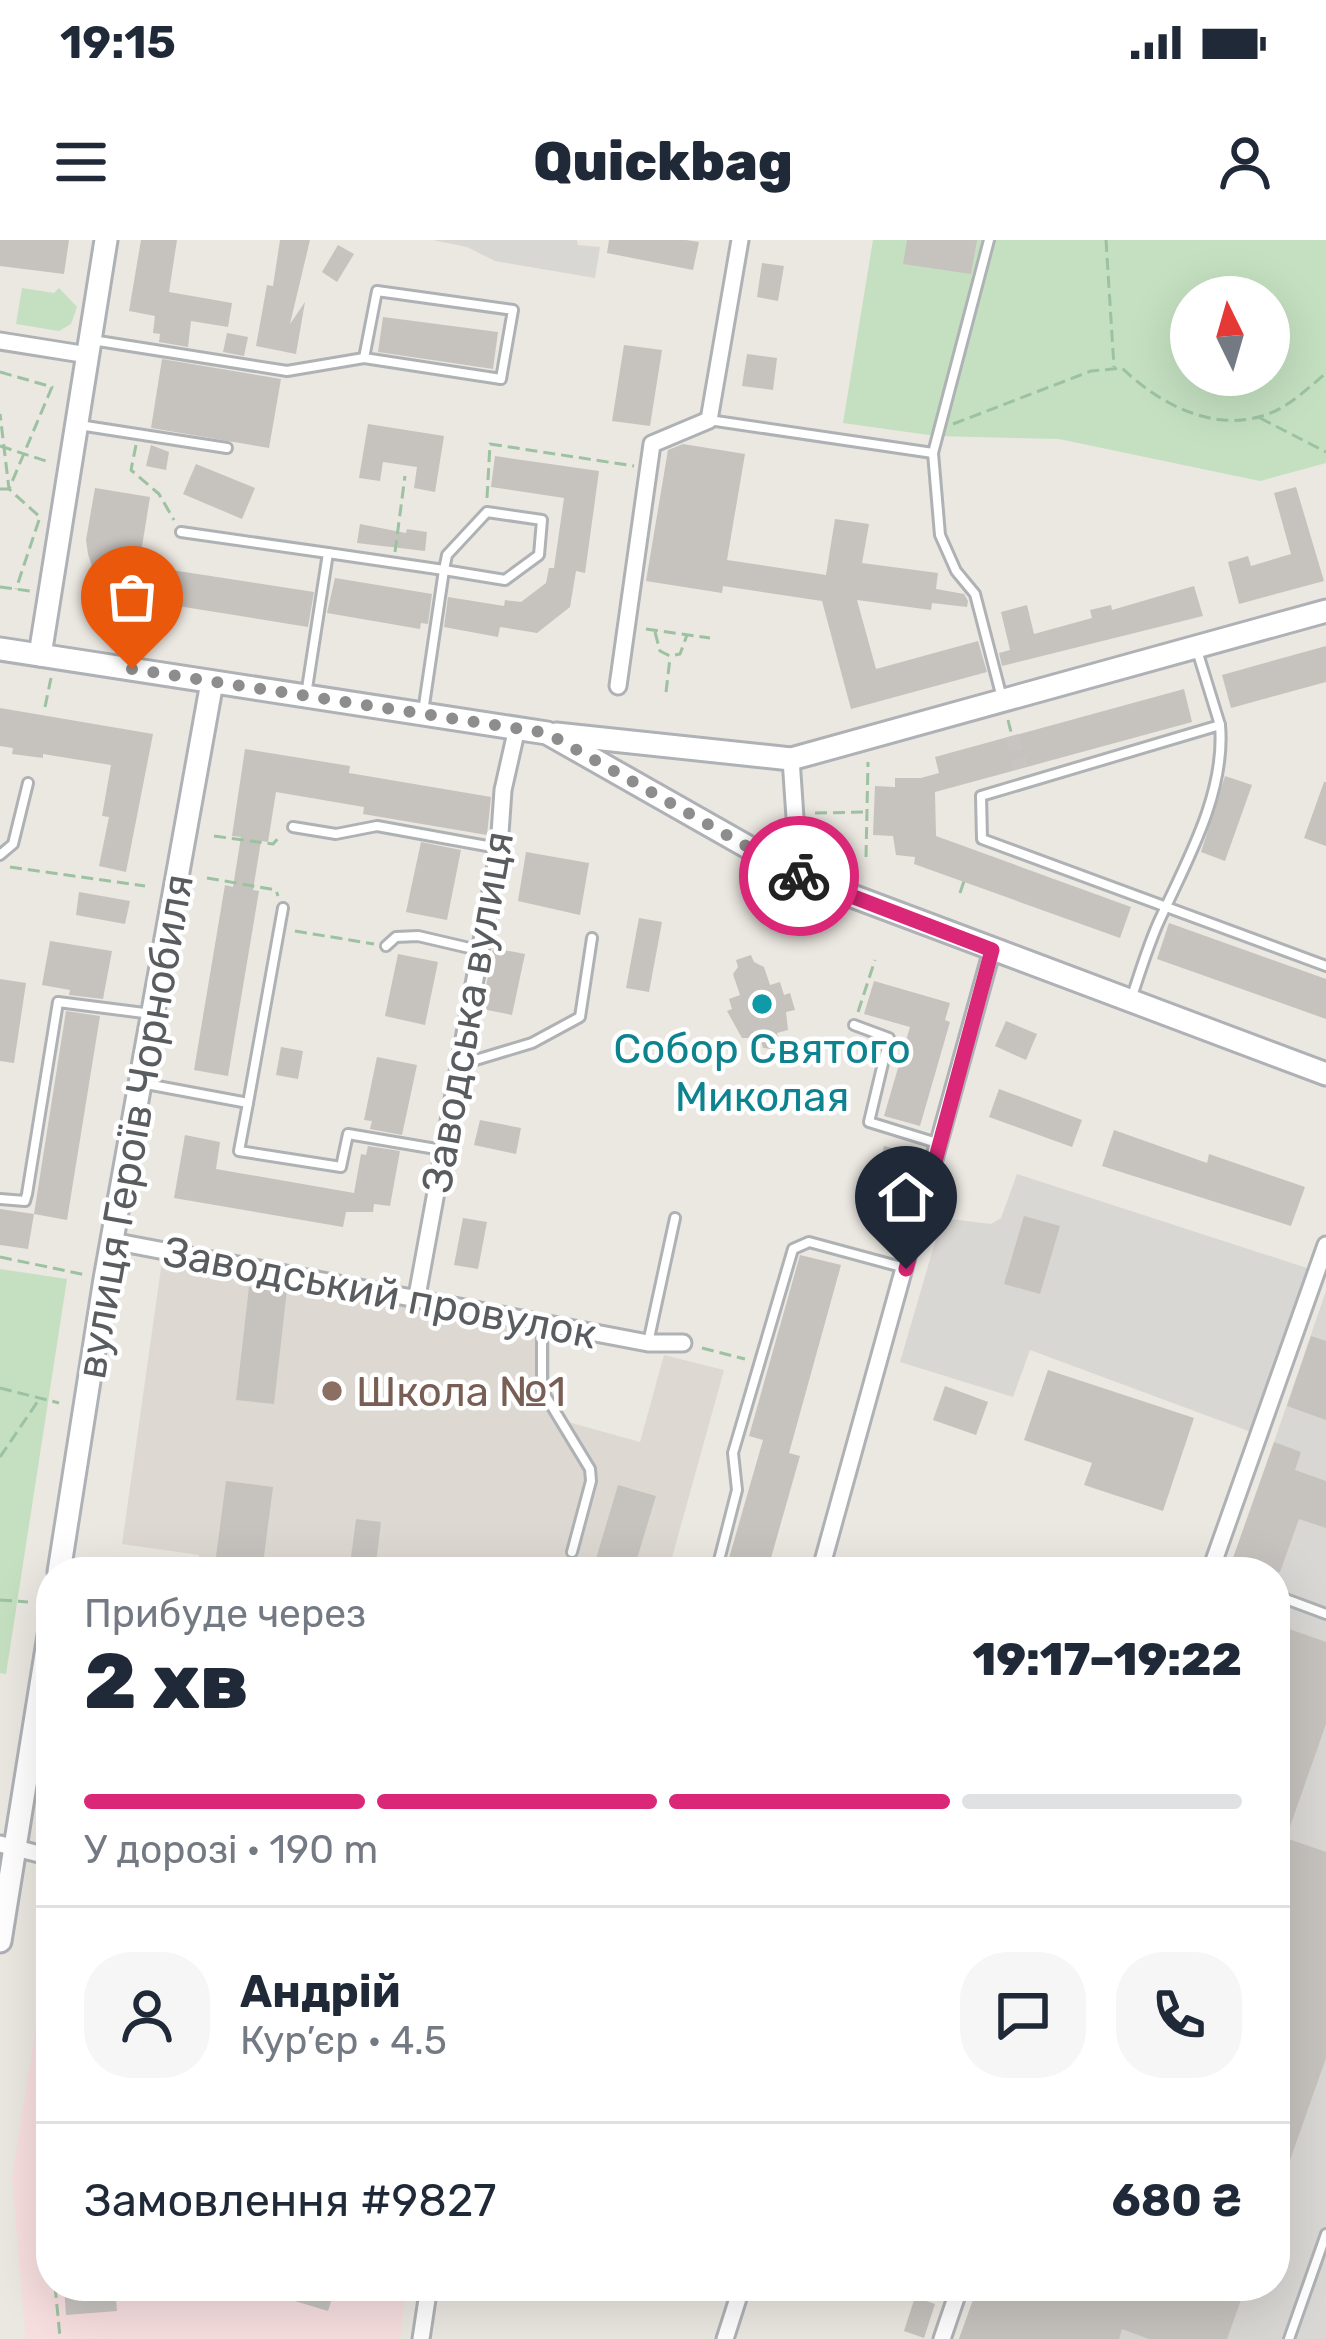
<!DOCTYPE html>
<html lang="uk">
<meta charset="utf-8">
<style>
body{margin:0;font-family:Rubik,sans-serif;background:#f6f6f7;color:#1f2937;height:100vh;display:flex;flex-direction:column;font-size:45px;white-space:nowrap}
*{box-sizing:border-box;margin:0}
p{font-size:39px;color:#747a83}
.icon{flex:none;width:66px;height:66px;fill:none;stroke:currentColor;stroke-width:2;stroke-linecap:round;stroke-linejoin:round}
.map{position:relative;flex:1;overflow:hidden}
.side{position:absolute;left:36px;top:1317px;width:1254px;height:744px;display:flex;flex-direction:column;background:#fff;border-radius:48px;box-shadow:0 12px 48px #0002}
.side>*{flex:none}
.needle{width:78px;rotate:355deg}
.tools{position:absolute;left:1170px;top:36px;display:grid;gap:24px}
.tools a{display:grid;place-items:center;width:120px;height:120px;border-radius:50%;background:#fff;box-shadow:0 12px 48px #0002;font-size:60px}
.pin{position:absolute;display:grid;place-items:center;width:102px;height:102px;color:#fff;margin:-123px -51px;border-radius:50% 50% 50% 0;rotate:-45deg;box-shadow:0 0 12px #0007}
.pin .icon{rotate:45deg}
.courier{position:absolute;display:grid;place-items:center;width:120px;height:120px;margin:-60px;border:9px solid #db2777;border-radius:50%;background:#fff;color:#222;box-shadow:0 3px 15px #0007}
.summary em{font-style:normal;font-weight:800}
.summary div{display:flex;flex-direction:column-reverse}
.summary{display:flex;align-items:center;justify-content:space-between;height:204px;padding:0 48px}
h1{font-size:78px;font-weight:800;line-height:90px}
.bar{display:grid;grid-template-columns:repeat(4,1fr);gap:18px 12px;align-content:center;height:144px;padding:0 48px}
.bar i{height:15px;border-radius:9px;background:#e0e1e3}
.bar .current{background:#db2777}
.bar p{grid-column:span 4}
.line{display:flex;align-items:center;gap:30px;padding:0 48px;border-top:3px solid #e0e1e3}
.line div{flex:1}
.round{display:grid;place-items:center;flex:none;width:126px;height:126px;border-radius:48px;background:#f6f6f7}
.status{display:flex;justify-content:space-between;align-items:center;height:84px;padding:0 60px;background:#fff;direction:ltr}
.status svg{height:33px;fill:currentColor}
header{display:flex;justify-content:space-between;align-items:center;height:156px;padding:0 48px;background:#fff;font-size:54px;font-weight:800}
.map>svg:first-child{display:block}
.industrial{fill:#d9d7d3}
.education{fill:#ddd9d2}
.medical{fill:#f7dedf}
.green{fill:#c4e0c0;fill-rule:evenodd}
.building{fill:#c6c2be}
.lines{fill:none;stroke-linecap:round;stroke-linejoin:round}
.street-tunnel{stroke:#c7c4c1;stroke-width:15;stroke-dasharray:15 8;stroke-linecap:butt}
.lane-casing{stroke:#afb2b5;stroke-width:14}
.street-casing{stroke:#afb2b5;stroke-width:21}
.secondary-casing{stroke:#aeb1b5;stroke-width:27}
.path{stroke:#9cc2a2;stroke-width:3;stroke-dasharray:12 6;stroke-linecap:butt}
.lane{stroke:#fff;stroke-width:8}
.street{stroke:#fff;stroke-width:15}
.secondary{stroke:#fff;stroke-width:21}
.done{stroke:#8d8d8d;stroke-width:12;stroke-dasharray:0 21.6}
.route{stroke:#db2777;stroke-width:15}
.culture-dot{fill:#0f9aa8;stroke:#fff;stroke-width:4.5}
.education-dot{fill:#8d6e63;stroke:#fff;stroke-width:4.5}
.labels{text-anchor:middle;stroke-width:9;stroke-linejoin:round;paint-order:stroke}
.street-label{font-size:42px;fill:#5a5d60;stroke:#fff}
.culture-label{font-size:42px;fill:#0d838f;stroke:#fff}
.education-label{font-size:42px;fill:#785e54;stroke:#fff;text-anchor:start}
</style>
<div class="status"><b>19:15</b><svg viewBox="0 0 49 12"><path d="M0 12V9h3v3zM5 12V6h3v6zM10 12V3h3v9zM15 12V0h3v12zM26 1h20v11H26zM47 4h2v5h-2z"/></svg></div>
<header><svg class="icon" aria-label="menu" viewBox="0 0 24 24"><path d="M4 6h16M4 12h16M4 18h16"/></svg>Quickbag<svg class="icon" aria-label="person" viewBox="0 0 24 24"><circle cx="12" cy="8" r="4"/><path d="M4 21q1-7 8-7t8 7"/></svg></header>
<div class="map">
<svg width="1326" height="2099" viewBox="0 0 1326 2099">
<rect width="100%" height="100%" fill="#ebe7e1"/>
<g class="industrial">
<polygon points="433,0 577,0 578,5 600,7 595,38 495,21 467,7"/>
<polygon points="1017,934 1310,1029 1251,1192 1030,1110 1013,1157 900,1122 942,978 991,984 1001,978"/>
<polygon points="1326,1051 1326,2099 959,2099 978,2046 1275,2046 1274,1202"/>
</g>
<polygon class="education" points="162,1021 550,1090 550,1152 568,1182 640,1202 664,1115 724,1130 668,1332 458,1332 439,1326 437,1332 197,1332 199,1315 122,1304"/>
<polygon class="medical" points="51,1691 51,2046 406,2046 400,2099 26,2099 12,1938"/>
<g class="green">
<path d="M873 0H1326V223L1260 241 1059 199 936 196 843 183ZM1191 57H1269V135H1191Z"/>
<polygon points="22,48 54,53 59,48 77,67 71,84 59,91 16,84"/>
<polygon points="0,1029 67,1039 6,1434 0,1433"/>
</g>
<g class="building">
<polygon points="0,0 69,0 64,34 0,26"/>
<polygon points="141,0 177,0 169,52 232,63 228,87 191,81 188,107 159,102 160,94 153,93 155,76 129,71"/>
<polygon points="280,0 310,0 290,84 305,62 296,114 256,106 267,45 273,46"/>
<polygon points="609,0 686,0 699,2 693,30 607,13"/>
<polygon points="907,0 977,0 971,34 903,24"/>
<polygon points="338,5 354,14 337,42 322,32"/>
<polygon points="762,23 784,26 778,61 757,57"/>
<polygon points="383,77 498,92 493,129 378,112"/>
<polygon points="227,93 248,97 244,116 223,112"/>
<polygon points="624,105 662,110 650,186 612,181"/>
<polygon points="747,114 777,118 773,150 742,146"/>
<polygon points="162,119 281,139 269,208 151,188"/>
<polygon points="368,184 444,196 435,252 414,248 417,227 383,222 380,241 359,238"/>
<polygon points="683,204 745,214 727,320 826,335 835,279 869,284 862,323 938,333 936,349 964,354 968,361 967,367 932,363 931,370 857,360 876,429 978,401 987,432 851,469 822,361 723,346 722,353 646,341 668,210"/>
<polygon points="151,205 169,212 166,230 146,226"/>
<polygon points="495,216 599,231 585,333 576,331 570,367 537,393 500,387 498,397 444,387 448,357 504,366 505,360 521,362 546,343 549,328 554,328 564,258 491,247"/>
<polygon points="196,224 255,248 242,279 183,254"/>
<polygon points="1296,247 1324,341 1239,364 1228,322 1248,316 1251,326 1291,314 1274,253"/>
<polygon points="95,248 150,257 139,325 314,352 308,387 122,357 122,353 92,326 88,314 86,300"/>
<polygon points="360,284 406,293 407,289 427,292 425,311 357,303"/>
<polygon points="335,338 432,354 428,384 421,383 420,389 327,373"/>
<polygon points="1194,346 1203,376 1002,426 999,413 1010,410 1001,372 1027,365 1034,394 1092,378 1090,370 1111,365 1112,370"/>
<polygon points="1326,406 1326,442 1231,468 1222,435"/>
<polygon points="1184,449 1192,482 935,552 936,596 1131,667 1120,698 914,624 915,617 896,615 893,596 873,595 875,546 895,547 895,538 921,538 939,533 935,517"/>
<polygon points="0,468 153,494 126,632 99,626 109,577 102,576 111,525 43,514 43,518 12,514 13,508 0,506"/>
<polygon points="245,509 350,526 349,533 491,557 487,595 363,574 364,567 276,552 268,602 261,601 253,650 259,651 228,836 194,830 225,645 233,647 241,597 232,596"/>
<polygon points="1225,536 1252,545 1225,621 1201,612"/>
<polygon points="1324,542 1326,542 1326,606 1304,598"/>
<polygon points="421,602 461,610 447,680 406,672"/>
<polygon points="526,612 589,623 580,675 518,661"/>
<polygon points="79,652 130,661 125,684 76,675"/>
<polygon points="639,678 662,682 649,752 626,748"/>
<polygon points="1169,683 1326,739 1326,779 1157,719"/>
<polygon points="50,701 112,711 103,759 69,755 70,750 42,745"/>
<polygon points="493,708 525,714 512,775 482,769"/>
<polygon points="398,714 438,722 425,785 385,776"/>
<polygon points="751,715 754,722 764,727 770,745 780,742 784,755 790,753 795,770 786,772 788,790 777,793 780,804 772,809 763,808 760,798 742,798 727,771 732,769 729,759 740,755 733,734 738,727 736,720"/>
<polygon points="0,739 26,743 14,823 0,821"/>
<polygon points="874,741 950,763 945,780 950,782 920,886 884,876 910,787 864,774"/>
<polygon points="66,771 100,776 67,980 34,974"/>
<polygon points="1006,781 1037,794 1026,820 995,806"/>
<polygon points="281,807 303,811 298,839 276,835"/>
<polygon points="377,817 417,825 402,895 370,889 372,881 364,880"/>
<polygon points="999,849 1082,880 1072,907 989,877"/>
<polygon points="480,880 521,888 516,914 474,905"/>
<polygon points="1114,890 1207,923 1209,914 1305,947 1291,986 1102,926"/>
<polygon points="185,895 220,902 216,929 354,953 361,914 366,915 368,906 400,911 390,966 374,964 373,972 346,972 343,987 174,958"/>
<polygon points="884,906 910,912 892,984 866,978"/>
<polygon points="0,969 34,974 28,1009 0,1005"/>
<polygon points="1024,976 1060,986 1040,1054 1004,1044"/>
<polygon points="463,978 487,982 478,1029 454,1025"/>
<polygon points="800,1015 841,1025 789,1213 800,1216 767,1332 725,1332 763,1200 749,1196"/>
<polygon points="249,1047 287,1050 274,1164 236,1160"/>
<polygon points="1311,1096 1326,1101 1326,1180 1287,1166"/>
<polygon points="1048,1130 1194,1178 1163,1271 1084,1245 1092,1223 1024,1200"/>
<polygon points="945,1146 988,1162 976,1195 933,1180"/>
<polygon points="1274,1202 1301,1212 1295,1230 1326,1241 1326,1288 1299,1279 1280,1332 1228,1332"/>
<polygon points="226,1241 273,1247 262,1332 214,1332"/>
<polygon points="618,1245 656,1256 633,1332 592,1332"/>
<polygon points="356,1279 381,1282 375,1332 349,1332"/>
<polygon points="1275,1384 1326,1402 1326,1484 1286,1598 1326,1612 1326,1818 1277,1957"/>
<polygon points="115,2046 117,2071 66,2075 64,2047"/>
<polygon points="259,2046 336,2046 328,2071 258,2050"/>
<polygon points="978,2046 1246,2046 1227,2099 1149,2099 1122,2089 1119,2099 959,2099"/>
<polygon points="915,2057 935,2064 924,2098 904,2091"/>
</g>
<g class="lines">
<polyline class="street-tunnel" points="1012,496 1021,528"/>
<defs>
<g id="lane">
<polyline points="989,0 933,213 940,295 956,331 975,354 1002,458"/>
<polyline points="92,100 287,131 364,118 501,139 513,70 377,51 364,118"/>
<polyline points="709,180 933,213"/>
<polyline points="79,185 227,208"/>
<polygon points="487,272 542,280 539,315 505,340 444,330 447,315"/>
<polyline points="181,292 328,313"/>
<polyline points="1196,407 1220,485 981,556 982,599 1326,726"/>
<polyline points="306,455 328,313 444,330 423,472"/>
<polyline points="293,587 336,594 377,586 498,608"/>
<polyline points="0,615 13,604 28,543"/>
<polyline points="386,706 396,697 418,696 478,710"/>
<path d="M1131 759C1140 733 1148 705 1160 679 1187 621 1226 552 1220 485"/>
<polyline points="854,785 889,798 869,882 937,903"/>
<polyline points="459,825 532,803 580,777 592,698"/>
<polyline points="141,843 248,863 283,668"/>
<polyline points="248,863 239,911 341,927 348,894 442,910"/>
<polyline points="0,959 25,961 27,954 58,762 152,774"/>
<polyline points="542,1081 542,1150 590,1229 591,1241 572,1312"/>
<polyline points="648,1103 675,978"/>
<polyline points="716,1332 737,1250 733,1213 793,1009 809,1002 905,1028"/>
<polyline points="1275,1355 1326,1374"/>
<polyline points="1289,2099 1326,1994"/>
</g>
<g id="street">
<polyline points="0,101 88,115"/>
<polyline points="618,446 652,204 709,180 740,0"/>
<polyline points="791,519 799,636"/>
<polyline points="112,1001 648,1103 683,1103"/>
<polyline points="417,1056 499,608 503,550 517,488"/>
<polyline points="820,1332 992,710"/>
<polyline points="1210,1332 1326,1005"/>
<polyline points="0,1604 51,1617"/>
<polyline points="421,2099 429,2046"/>
<polyline points="725,2099 742,2046"/>
<polyline points="942,2099 960,2046"/>
</g>
<g id="secondary">
<polyline points="0,409 547,493 799,636 1326,834"/>
<polyline points="40,415 106,0"/>
<polyline points="556,494 791,519 1326,371"/>
<polyline points="59,1332 105,1039 212,442"/>
<polyline points="0,1701 51,1383"/>
</g>
</defs>
<use href="#lane" class="lane-casing"/>
<use href="#street" class="street-casing"/>
<use href="#secondary" class="secondary-casing"/>
<g class="path">
<polyline points="1106,0 1114,127"/>
<polyline points="0,132 52,147 9,249 0,174"/>
<polyline points="1260,178 1326,212"/>
<path d="M953 184 1091 131 1122 128C1157 162 1211 192 1262 176 1287 169 1307 149 1326 133"/>
<polyline points="136,205 131,230 159,254 174,280"/>
<polyline points="0,206 49,222"/>
<polyline points="0,249 9,249 40,277 16,349"/>
<polyline points="487,258 490,204 634,226"/>
<polyline points="395,312 405,236"/>
<polyline points="0,347 30,351"/>
<polyline points="646,389 710,398"/>
<polyline points="655,392 660,411 670,416 680,414 687,395"/>
<polyline points="666,452 670,418"/>
<polyline points="45,467 51,438"/>
<polyline points="1008,480 1012,496"/>
<polyline points="815,573 865,572"/>
<polyline points="214,596 273,604 280,596"/>
<polyline points="866,617 868,522"/>
<polyline points="10,627 145,646"/>
<polyline points="207,638 276,650 278,656"/>
<polyline points="960,653 964,641"/>
<polyline points="295,691 374,704"/>
<polyline points="858,772 875,720"/>
<polyline points="0,1017 86,1035"/>
<polyline points="702,1108 745,1119"/>
<polyline points="0,1148 59,1163"/>
<polyline points="0,1217 40,1158"/>
<polyline points="0,1360 28,1362"/>
<polyline points="51,1867 42,1924 51,2012"/>
<polyline points="55,2046 60,2097"/>
</g>
<use href="#lane" class="lane"/>
<use href="#street" class="street"/>
<use href="#secondary" class="secondary"/>
</g>
<g class="lines">
<polyline class="done" points="132,429 547,493 799,636"/>
<polyline class="route" points="799,636 992,710 906,1029"/>
</g>
<circle class="culture-dot" cx="762" cy="764" r="12"/>
<circle class="education-dot" cx="332" cy="1151" r="12"/>
<g class="labels">
<g class="street-label">
<text transform="translate(467 772) rotate(-80)" y="15">Заводська вулиця</text>
<text transform="translate(134 886) rotate(-80)" y="15">вулиця Героїв Чорнобиля</text>
<text transform="translate(380 1052) rotate(11)" y="15">Заводський провулок</text>
</g>
<g class="culture-label">
<text x="762" y="823">Собор Святого<tspan x="762" dy="48">Миколая</tspan></text>
</g>
<g class="education-label">
<text x="356" y="1166">Школа №1</text>
</g>
</g>
</svg>
<div class="tools">
<a><svg class="needle" viewBox="-14 -14 28 28"><path d="M0-13l5 13h-10z" fill="#e53935"/><path d="M0 13l5-13h-10z" fill="#747a83"/></svg></a>
</div>
<div class="pin" style="left:132px;top:429px;background:#ea580c"><svg class="icon" aria-label="bag" viewBox="0 0 24 24"><path d="M5 8h14l-1 12H6zM9 8a3 3 0 0 1 6 0"/></svg></div>
<div class="pin" style="left:906px;top:1029px;background:#1f2937"><svg class="icon" aria-label="home" viewBox="0 0 24 24"><path d="M3 11l9-7 9 7M6 9v11h12V9"/></svg></div>
<div class="courier" style="left:799px;top:636px"><svg class="icon" aria-label="bike" viewBox="0 0 24 24"><circle cx="6" cy="16" r="4"/><circle cx="18" cy="16" r="4"/><path d="M6 16l4-8h5l3 8M10 8l3 8H6M13 5h3"/></svg></div>
<section class="side">
<div class="summary"><div><h1>2 хв</h1><p>Прибуде через</p></div><em>19:17–19:22</em></div>
<div class="bar"><i class="current"></i><i class="current"></i><i class="current"></i><i></i><p>У дорозі · 190 m</p></div>
<div class="line" style="height:216px"><a class="round"><svg class="icon" aria-label="person" viewBox="0 0 24 24"><circle cx="12" cy="8" r="4"/><path d="M4 21q1-7 8-7t8 7"/></svg></a><div><b>Андрій</b><p>Кур’єр · 4.5</p></div><a class="round"><svg class="icon" aria-label="chat" viewBox="0 0 24 24"><path d="M4 5h16v11H9l-5 4z"/></svg></a><a class="round"><svg class="icon" aria-label="phone" viewBox="0 0 24 24"><path d="M5 4h4l2 5-3 2q2 4 5 5l2-3 5 2v4C11 20 4 13 5 4z"/></svg></a></div>
<div class="line" style="height:156px"><div>Замовлення #9827</div><b>680 ₴</b></div>
</section>
</div>
